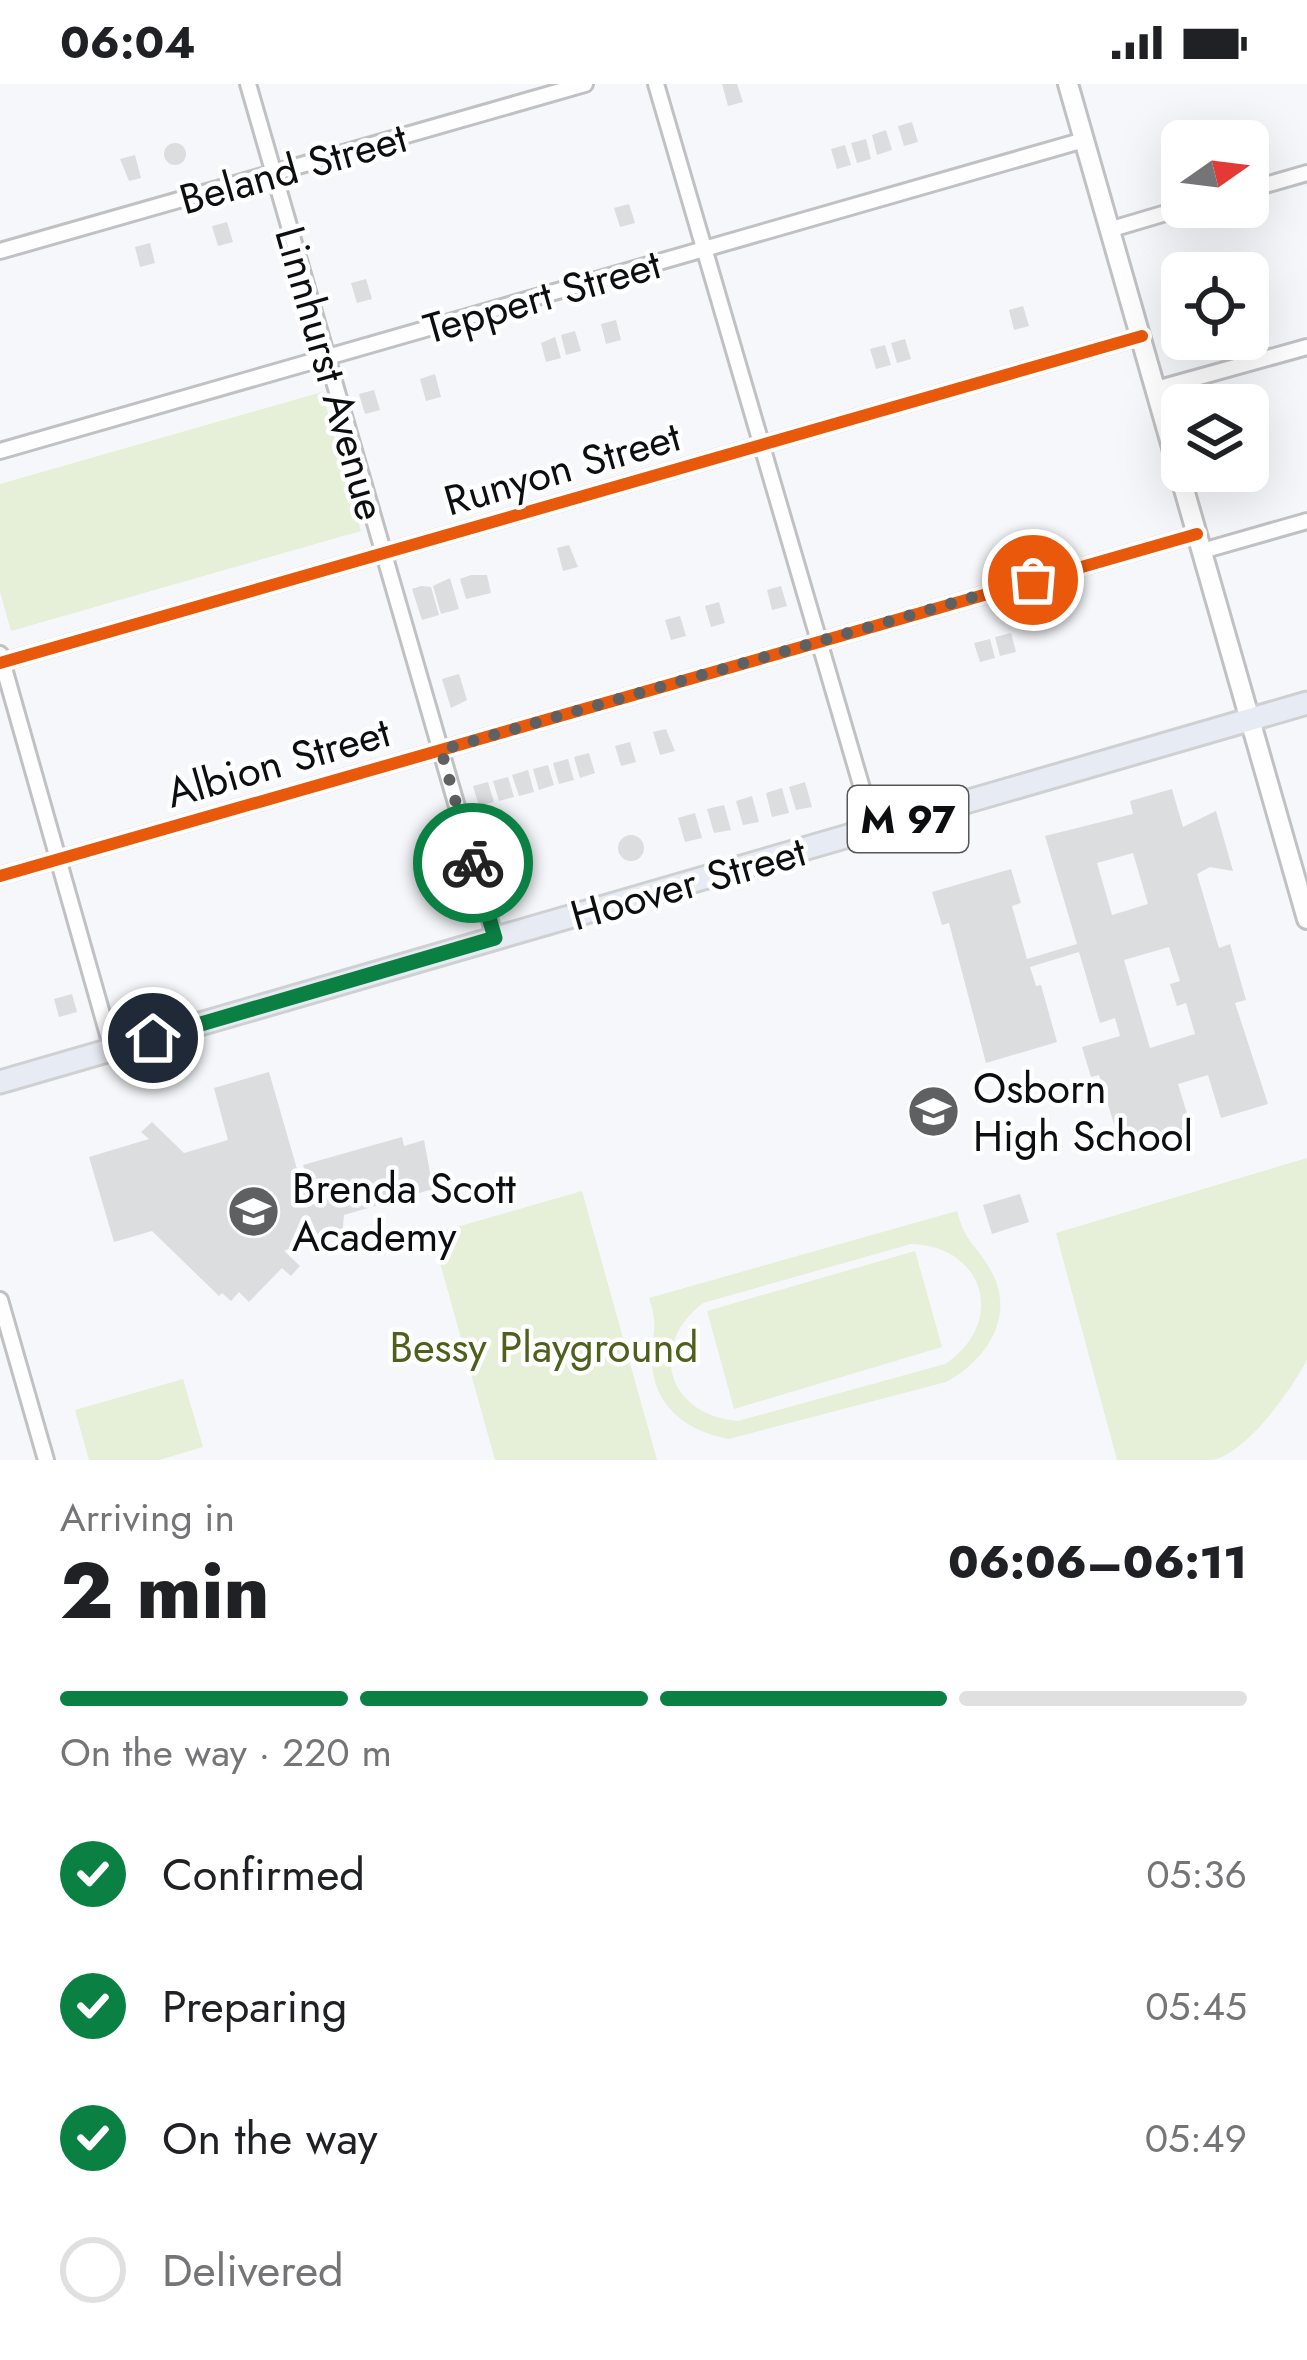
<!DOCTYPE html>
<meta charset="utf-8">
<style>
body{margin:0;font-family:Jost,sans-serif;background:#f6f6f6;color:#202124;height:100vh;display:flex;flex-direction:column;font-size:45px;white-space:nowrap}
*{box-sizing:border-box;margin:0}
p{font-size:39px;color:#757577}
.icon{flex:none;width:66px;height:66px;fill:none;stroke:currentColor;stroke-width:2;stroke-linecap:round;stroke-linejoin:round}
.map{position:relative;height:1376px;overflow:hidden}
.details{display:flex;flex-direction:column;background:#fff;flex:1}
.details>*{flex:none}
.needle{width:78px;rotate:76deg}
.buttons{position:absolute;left:1161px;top:36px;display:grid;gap:24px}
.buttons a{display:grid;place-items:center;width:108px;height:108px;border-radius:18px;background:#fff;box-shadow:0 12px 48px #0002;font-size:60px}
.pin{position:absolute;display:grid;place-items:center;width:102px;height:102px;color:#fff;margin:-51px;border:6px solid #fff;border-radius:50%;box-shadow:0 3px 12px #0007}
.courier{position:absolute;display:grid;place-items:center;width:120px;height:120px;margin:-60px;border:9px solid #0b8043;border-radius:50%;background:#fff;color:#222;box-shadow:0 3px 15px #0007}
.overview em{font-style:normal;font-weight:800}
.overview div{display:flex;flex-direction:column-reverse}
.overview{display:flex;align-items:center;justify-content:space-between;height:204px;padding:0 60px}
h1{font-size:78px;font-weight:800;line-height:90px}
.bar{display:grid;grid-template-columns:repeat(4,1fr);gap:18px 12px;align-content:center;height:144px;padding:0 60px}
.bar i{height:15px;border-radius:9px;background:#e0e0e0}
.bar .selected{background:#0b8043}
.bar p{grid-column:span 4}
ol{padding:0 60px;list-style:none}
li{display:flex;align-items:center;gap:36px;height:132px}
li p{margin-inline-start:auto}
li .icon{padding:12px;border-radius:50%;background:#0b8043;color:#fff;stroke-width:4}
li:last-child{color:#757577}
li i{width:66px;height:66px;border:6px solid #e0e0e0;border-radius:50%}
.status{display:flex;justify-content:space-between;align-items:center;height:84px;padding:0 60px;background:#fff;direction:ltr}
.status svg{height:33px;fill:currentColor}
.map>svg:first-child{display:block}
.green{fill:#e6f0d8;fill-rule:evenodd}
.building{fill:#dbdddf;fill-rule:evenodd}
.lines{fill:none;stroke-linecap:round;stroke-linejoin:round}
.street-casing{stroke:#c0c1c3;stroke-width:20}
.secondary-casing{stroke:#c0c1c3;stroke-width:24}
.primary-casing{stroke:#cfd0d2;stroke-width:27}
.street{stroke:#fefefe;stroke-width:14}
.secondary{stroke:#fefefe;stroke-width:18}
.primary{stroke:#e7ebf3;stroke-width:21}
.cycleway-casing{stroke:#fff;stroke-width:20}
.cycleway{stroke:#e8590c;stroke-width:12}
.done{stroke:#5e6062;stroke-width:12;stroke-dasharray:0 21.6}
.route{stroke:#0b8043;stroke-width:15}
.labels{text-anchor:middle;stroke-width:9;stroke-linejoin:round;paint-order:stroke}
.shield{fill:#fff;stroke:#565658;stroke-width:3}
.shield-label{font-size:39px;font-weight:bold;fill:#0d0e10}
.street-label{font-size:42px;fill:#0d0e10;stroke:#fff}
.poi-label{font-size:42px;fill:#0d0e10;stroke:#fff;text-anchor:start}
.park-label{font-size:42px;fill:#4e601c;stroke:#fff}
</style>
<div class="status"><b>06:04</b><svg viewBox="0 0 49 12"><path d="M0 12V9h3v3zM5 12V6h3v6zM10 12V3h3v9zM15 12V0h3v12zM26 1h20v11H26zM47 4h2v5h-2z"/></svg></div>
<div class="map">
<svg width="1307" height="1376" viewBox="0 0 1307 1376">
<rect width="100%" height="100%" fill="#f5f7fa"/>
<g class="green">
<polygon points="322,308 361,447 11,547 0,508 0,400"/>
<path d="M1307 1074V1276C1291 1306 1247 1369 1212 1376 1183 1376 1147 1376 1117 1376L1056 1149Z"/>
<polygon points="582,1107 657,1376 495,1376 432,1150"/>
<path d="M957 1127C965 1159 976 1160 990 1185 1017 1231 987 1276 946 1298L729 1355C685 1347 650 1320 652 1271 653 1245 658 1241 649 1214ZM911 1160C985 1162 1007 1239 945 1280L738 1337C667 1331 647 1262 703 1219Z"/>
<polygon points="915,1167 942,1263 734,1325 707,1227"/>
<polygon points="183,1295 203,1363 159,1376 89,1376 75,1326"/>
</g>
<g class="building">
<polygon points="722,0 737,0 743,18 728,22"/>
<polygon points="912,38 918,58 904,62 898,42"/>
<polygon points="886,46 892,66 877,71 872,51"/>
<polygon points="866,55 871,75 857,79 851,59"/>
<circle cx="175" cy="70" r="11"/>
<polygon points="845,61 851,81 837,85 831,65"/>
<polygon points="135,71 141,94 129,97 120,75"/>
<polygon points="629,120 635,139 620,143 614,124"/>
<polygon points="227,138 233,158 218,162 212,142"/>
<polygon points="150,159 155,179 140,183 135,163"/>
<polygon points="366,195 372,215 357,219 351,199"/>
<polygon points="1023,222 1029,242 1014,246 1009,226"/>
<polygon points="616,236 621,256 606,260 601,240"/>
<polygon points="575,247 581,267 566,271 561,251"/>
<polygon points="555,253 561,274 546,278 541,259"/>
<polygon points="905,255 911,275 897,279 891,259"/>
<polygon points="885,261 891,281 876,285 870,265"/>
<polygon points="435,290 441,313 426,317 420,295"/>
<polygon points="374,306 380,326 365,330 359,310"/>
<polygon points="569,461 578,483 563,487 557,464"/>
<polygon points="471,491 487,491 491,509 466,515 460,495"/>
<polygon points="450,494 459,525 441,530 433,502"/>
<polygon points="421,502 431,503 439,531 422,536 412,505"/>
<polygon points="781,502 787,522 772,526 767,506"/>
<polygon points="719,518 725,539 711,543 705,522"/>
<polygon points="680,532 686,552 671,556 665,536"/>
<polygon points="1011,549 1016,568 1000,572 995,553"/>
<polygon points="990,555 995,574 980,578 974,559"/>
<polygon points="459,590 467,616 451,624 442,595"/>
<polygon points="666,645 675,667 660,671 653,648"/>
<polygon points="630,658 636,678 621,682 615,662"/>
<polygon points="589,669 595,689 580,694 574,673"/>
<polygon points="568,675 574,696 559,700 553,679"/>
<polygon points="548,681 554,701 539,706 533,685"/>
<polygon points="528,686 534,708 519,712 512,691"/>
<polygon points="508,693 514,713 499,717 493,697"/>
<polygon points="488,698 494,718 479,722 473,702"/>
<polygon points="805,698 812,723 796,726 789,703"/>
<polygon points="782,704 789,729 772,733 766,709"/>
<path d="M1172 705 1183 743 1216 727 1233 787 1210 783 1197 790 1219 864 1230 860 1246 916 1235 919 1268 1020 1221 1034 1208 991 1178 1000 1191 1043 1121 1063 1099 991 1091 993 1082 963 1120 952 1115 934 1100 939 1079 868 1030 883 1036 902 1041 901 1057 958 986 979 949 839 942 841 932 808 1011 785 1021 819 1012 822 1027 875 1077 860 1045 752 1133 730 1130 717ZM1133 769 1148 820 1112 831 1097 779ZM1169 863 1180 897 1170 900 1177 922 1186 919 1195 950 1150 964 1124 876Z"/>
<polygon points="752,712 759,738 743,741 736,717"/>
<polygon points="724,721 731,746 714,749 707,725"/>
<polygon points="695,729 702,754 685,758 678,734"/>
<circle cx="631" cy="764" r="13"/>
<polygon points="72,910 77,928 59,933 54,915"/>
<polygon points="269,988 299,1092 306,1090 303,1081 402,1053 404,1062 424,1056 433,1105 344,1131 342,1153 301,1149 297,1161 284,1167 300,1182 291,1192 282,1184 249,1218 239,1208 231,1217 222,1209 219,1212 152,1147 114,1158 89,1073 149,1055 141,1048 152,1038 184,1069 228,1056 214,1004"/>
<polygon points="1020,1110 1029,1138 992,1150 983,1121"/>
</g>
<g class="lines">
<defs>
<g id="street">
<polyline points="248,0 495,854"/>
<polyline points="656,0 874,745"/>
<polyline points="1248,106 1307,89"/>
<polyline points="1112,145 1186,123"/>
<polyline points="0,167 585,0"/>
<polyline points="1156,305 1307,263"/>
<polyline points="0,367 1084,56"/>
<polyline points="1202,467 1307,437"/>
<polyline points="0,570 112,965"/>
<polyline points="0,579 1142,252"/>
<polyline points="0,792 1197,450"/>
<polyline points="0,1216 46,1376"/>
</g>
<polyline id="secondary" points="1068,0 1307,835"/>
<polyline id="primary" points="0,998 1307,619"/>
</defs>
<use href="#street" class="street-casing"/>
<use href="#secondary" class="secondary-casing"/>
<use href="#primary" class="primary-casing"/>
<use href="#street" class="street"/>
<use href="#secondary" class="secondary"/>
<use href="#primary" class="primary"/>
<defs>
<g id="cycleway">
<polyline points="0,579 1142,252"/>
<polyline points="0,792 1197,450"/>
</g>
</defs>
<use href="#cycleway" class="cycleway-casing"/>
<use href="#cycleway" class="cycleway"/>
</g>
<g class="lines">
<polyline class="done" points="473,779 441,666 1033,496"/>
<polyline class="route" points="153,954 495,854 473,779"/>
</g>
<defs>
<symbol id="school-disc" viewBox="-11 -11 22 22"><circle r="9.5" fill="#5e6062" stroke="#fff"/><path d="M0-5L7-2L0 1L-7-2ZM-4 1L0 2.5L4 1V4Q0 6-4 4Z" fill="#fff"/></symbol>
</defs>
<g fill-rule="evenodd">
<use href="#school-disc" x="904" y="998" width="59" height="59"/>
<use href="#school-disc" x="224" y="1098" width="59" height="59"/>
</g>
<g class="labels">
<rect class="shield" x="848" y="702" width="120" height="66" rx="9"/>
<g class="shield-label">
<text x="908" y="749">M 97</text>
</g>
<g class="street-label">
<text transform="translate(293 84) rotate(-16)" y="15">Beland Street</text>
<text transform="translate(542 212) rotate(-16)" y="15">Teppert Street</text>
<text transform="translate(331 289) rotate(74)" y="15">Linnhurst Avenue</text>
<text transform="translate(562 384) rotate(-16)" y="15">Runyon Street</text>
<text transform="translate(278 678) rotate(-16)" y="15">Albion Street</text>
<text transform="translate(688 799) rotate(-16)" y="15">Hoover Street</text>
</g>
<g class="poi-label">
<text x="973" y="1019">Osborn<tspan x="973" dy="48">High School</tspan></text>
<text x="292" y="1119">Brenda Scott<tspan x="292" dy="48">Academy</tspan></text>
</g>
<g class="park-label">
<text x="544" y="1278">Bessy Playground</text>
</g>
</g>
</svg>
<div class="buttons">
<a><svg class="needle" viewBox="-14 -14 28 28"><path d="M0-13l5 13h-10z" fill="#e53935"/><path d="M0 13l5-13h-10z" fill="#757577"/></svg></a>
<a><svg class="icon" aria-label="locate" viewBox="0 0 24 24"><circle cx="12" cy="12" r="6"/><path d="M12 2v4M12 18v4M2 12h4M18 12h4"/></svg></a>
<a><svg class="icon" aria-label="layers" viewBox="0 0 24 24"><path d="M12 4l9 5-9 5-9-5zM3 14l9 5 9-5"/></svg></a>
</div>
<div class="pin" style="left:1033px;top:496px;background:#ea580c"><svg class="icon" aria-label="bag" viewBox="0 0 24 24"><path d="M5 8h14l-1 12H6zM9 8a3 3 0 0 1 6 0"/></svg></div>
<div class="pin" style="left:153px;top:954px;background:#1f2937"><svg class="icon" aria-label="home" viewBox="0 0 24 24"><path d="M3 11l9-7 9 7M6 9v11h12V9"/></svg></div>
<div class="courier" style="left:473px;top:779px"><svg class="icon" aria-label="bike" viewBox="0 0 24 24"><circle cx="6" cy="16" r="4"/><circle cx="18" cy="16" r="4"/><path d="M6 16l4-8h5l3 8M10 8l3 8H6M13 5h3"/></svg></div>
</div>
<section class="details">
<div class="overview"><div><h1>2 min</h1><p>Arriving in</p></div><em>06:06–06:11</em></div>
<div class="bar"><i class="selected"></i><i class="selected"></i><i class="selected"></i><i></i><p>On the way · 220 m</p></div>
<ol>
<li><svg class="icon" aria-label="check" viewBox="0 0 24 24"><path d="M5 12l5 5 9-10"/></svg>Confirmed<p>05:36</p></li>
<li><svg class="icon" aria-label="check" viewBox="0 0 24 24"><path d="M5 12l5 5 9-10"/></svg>Preparing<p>05:45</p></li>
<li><svg class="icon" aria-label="check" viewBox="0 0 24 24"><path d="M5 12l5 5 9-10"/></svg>On the way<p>05:49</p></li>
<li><i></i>Delivered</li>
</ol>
</section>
